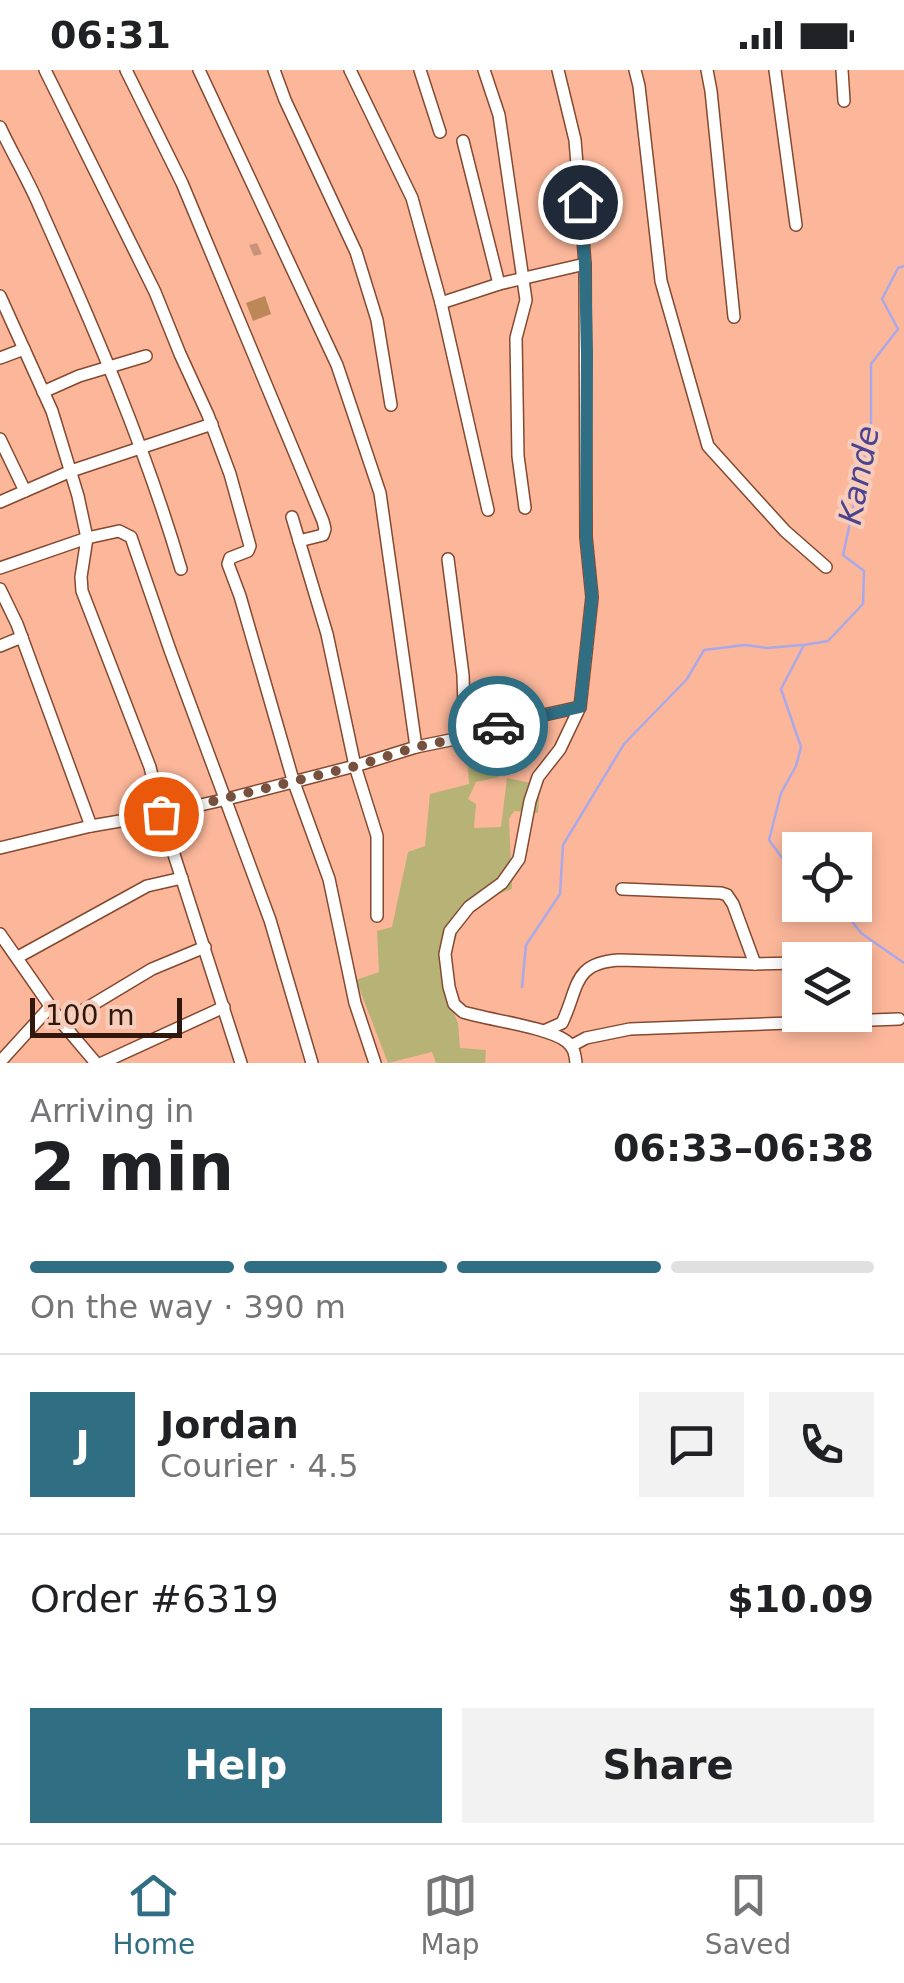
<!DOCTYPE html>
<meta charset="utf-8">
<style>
body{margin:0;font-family:"DejaVu Sans",sans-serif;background:#f2f2f2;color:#202124;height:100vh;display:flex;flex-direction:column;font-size:38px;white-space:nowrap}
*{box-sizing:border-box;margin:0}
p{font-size:32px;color:#757577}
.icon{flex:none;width:55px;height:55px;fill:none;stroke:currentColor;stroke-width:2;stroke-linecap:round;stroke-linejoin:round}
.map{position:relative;height:993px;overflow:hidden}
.sheet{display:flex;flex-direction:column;background:#fff;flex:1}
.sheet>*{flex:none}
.buttons{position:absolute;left:782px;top:762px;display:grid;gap:20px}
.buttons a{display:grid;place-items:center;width:90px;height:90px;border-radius:0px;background:#fff;box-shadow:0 5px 15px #0003;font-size:50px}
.scale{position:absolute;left:30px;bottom:25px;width:152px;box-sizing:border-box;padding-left:10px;border:5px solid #31180d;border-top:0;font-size:28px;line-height:35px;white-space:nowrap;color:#31180d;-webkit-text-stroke:8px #f7ccba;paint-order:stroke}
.pin{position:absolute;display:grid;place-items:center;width:85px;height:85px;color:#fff;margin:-42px;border:5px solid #fff;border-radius:50%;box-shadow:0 2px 10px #0007}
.courier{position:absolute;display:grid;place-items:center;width:100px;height:100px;margin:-50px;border:8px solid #306e84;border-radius:50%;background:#fff;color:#222;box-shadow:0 2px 12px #0007}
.headline em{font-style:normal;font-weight:700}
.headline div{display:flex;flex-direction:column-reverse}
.headline{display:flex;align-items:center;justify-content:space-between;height:170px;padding:0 30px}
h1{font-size:65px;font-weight:700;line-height:75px}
.bar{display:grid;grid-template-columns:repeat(4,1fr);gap:15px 10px;align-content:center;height:120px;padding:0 30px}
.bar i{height:12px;border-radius:8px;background:#e0e0e0}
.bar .selected{background:#306e84}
.bar p{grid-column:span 4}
.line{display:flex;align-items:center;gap:25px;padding:0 30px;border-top:2px solid #e0e0e0}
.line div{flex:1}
.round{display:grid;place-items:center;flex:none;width:105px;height:105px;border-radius:0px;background:#f2f2f2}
.primary-button{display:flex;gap:20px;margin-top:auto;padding:20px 30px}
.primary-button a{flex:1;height:115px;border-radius:0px;background:#306e84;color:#fff;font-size:40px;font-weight:700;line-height:115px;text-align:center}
.primary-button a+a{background:#f2f2f2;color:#202124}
.status{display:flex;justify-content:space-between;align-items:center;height:70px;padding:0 50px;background:#fff;direction:ltr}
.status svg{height:28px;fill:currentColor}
.tabs{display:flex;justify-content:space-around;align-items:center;height:140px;border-top:2px solid #e0e0e0;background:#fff;font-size:28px;color:#757577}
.tabs a{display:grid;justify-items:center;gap:5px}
.tabs .selected{color:#306e84}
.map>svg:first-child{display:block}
.green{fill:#b7b275}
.shadow{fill:#0003}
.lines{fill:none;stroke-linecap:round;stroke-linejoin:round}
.stream{stroke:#a9a9e9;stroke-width:2.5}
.building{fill:#bc8857}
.minor-casing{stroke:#84492f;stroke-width:14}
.minor{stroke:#fff;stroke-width:11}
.done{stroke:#78503e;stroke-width:10;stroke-dasharray:0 18}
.route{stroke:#306e84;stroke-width:12}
.labels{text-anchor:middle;stroke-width:8;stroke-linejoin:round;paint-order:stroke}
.water-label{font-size:32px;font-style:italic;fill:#4a4390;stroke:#f7ccba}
</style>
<div class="status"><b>06:31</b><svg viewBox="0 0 49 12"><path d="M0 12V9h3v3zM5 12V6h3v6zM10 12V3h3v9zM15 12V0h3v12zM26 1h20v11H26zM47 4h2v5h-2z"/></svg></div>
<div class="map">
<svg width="904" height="993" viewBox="0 0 904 993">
<rect width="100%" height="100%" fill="#fcb79a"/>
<polygon class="green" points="510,655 507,670 528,673 529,690 503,690 499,707 476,712 468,729 476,734 474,758 501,757 507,708 540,715 538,743 514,741 509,749 512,819 466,835 442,914 458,953 460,978 486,980 485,993 436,993 432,982 388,993 356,910 379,902 377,861 392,857 408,782 425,776 430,724 469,714 466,670"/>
<polygon class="shadow" points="257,173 262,184 254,186 249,175"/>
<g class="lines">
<g class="stream">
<polyline points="800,804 791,800 769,770 781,723 796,696 801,677 781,619 804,575 828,571 863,534 864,501 843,485 871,356 871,294 898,259 882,229 898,198 904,196"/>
<polyline points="839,835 861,863 904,893"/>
<polyline points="522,917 526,875 560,824 563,775 624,674 687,609 704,580 745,575 767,578 802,575"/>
</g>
</g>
<polygon class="building" points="265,226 271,244 253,251 246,233"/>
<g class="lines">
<defs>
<g id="minor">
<polyline points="45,0 155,222 180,284 208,345 230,404 250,476 248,481 230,488 228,494 240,526 293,710 329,809 355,933 375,993"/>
<polyline points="126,0 182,113 323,451 325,459 323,465 299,471"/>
<polyline points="199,0 337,295 380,423 416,677"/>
<polyline points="274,0 285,30 356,182 377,250 391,335"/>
<polyline points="350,0 412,128 441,233 488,440"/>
<polyline points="420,0 440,62"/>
<polyline points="484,0 499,45 526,230 516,268 518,386 525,438"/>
<path d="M558 0 575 70 585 194 586 467 592 527 586 583 580 637 560 679 538 707 530 731 519 789 502 813 469 837 450 861 445 884 449 917 454 934 463 942C489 950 547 957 566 971 574 977 575 984 576 993"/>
<polyline points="635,0 639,16 661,211 708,376 785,461 826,497"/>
<polyline points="707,0 711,21 734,247"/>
<polyline points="775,0 796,155"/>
<polyline points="842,0 844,31"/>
<path d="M0 57C13 85 29 111 41 140 93 256 145 376 181 499"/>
<polyline points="463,71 499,214"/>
<polyline points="0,226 52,341 78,426 87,468 81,507 82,521 150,697 161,744 241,993"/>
<polyline points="441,233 499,214 585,194"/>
<polyline points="0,288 24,279"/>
<polyline points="43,322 79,306 146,286"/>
<polyline points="0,369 25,421"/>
<polyline points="0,432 71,401 212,354"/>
<polyline points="292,447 327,564 355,696 377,766 377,846"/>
<polyline points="448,489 463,605 465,667"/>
<polyline points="0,498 87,468 119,461 131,467 170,580 270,850 312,993"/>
<polyline points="0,519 17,554 91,756"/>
<polyline points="0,576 22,567"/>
<polyline points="0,778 91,756 161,744 227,729 355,696 416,677 465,667 512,652 580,637"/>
<polyline points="622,819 721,823 727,825 733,834 755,894"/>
<polyline points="0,864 62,953 96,993"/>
<polyline points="18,887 147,816 182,808"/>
<polyline points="62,953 152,899 205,877"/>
<path d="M544 961 562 953C579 918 572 893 619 890L755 894 800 893"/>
<polyline points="571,976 586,968 630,959 899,949"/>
<polyline points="0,992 50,937"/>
<polyline points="102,993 224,937"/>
</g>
</defs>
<use href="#minor" class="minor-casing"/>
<use href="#minor" class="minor"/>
</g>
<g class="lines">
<polyline class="done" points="161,744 356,696 416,677 465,667 498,656"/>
<polyline class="route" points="498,656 580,637 592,527 586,467 587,284 585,194 580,132"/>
</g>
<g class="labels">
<g class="water-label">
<text transform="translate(859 405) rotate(-79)" y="11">Kande</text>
</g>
</g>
</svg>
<div class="buttons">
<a><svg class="icon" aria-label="locate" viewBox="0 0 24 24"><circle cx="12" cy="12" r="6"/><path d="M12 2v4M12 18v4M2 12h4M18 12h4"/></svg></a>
<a><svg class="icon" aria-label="layers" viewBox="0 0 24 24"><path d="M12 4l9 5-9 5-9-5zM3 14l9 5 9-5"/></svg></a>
</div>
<div class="scale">100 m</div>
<div class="pin" style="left:161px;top:744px;background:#ea580c"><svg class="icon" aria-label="bag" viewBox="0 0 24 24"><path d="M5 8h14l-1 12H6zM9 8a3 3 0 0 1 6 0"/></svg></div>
<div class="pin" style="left:580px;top:132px;background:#1f2937"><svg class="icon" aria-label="home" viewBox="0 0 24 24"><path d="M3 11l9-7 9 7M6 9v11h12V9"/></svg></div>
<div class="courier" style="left:498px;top:656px"><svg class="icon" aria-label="car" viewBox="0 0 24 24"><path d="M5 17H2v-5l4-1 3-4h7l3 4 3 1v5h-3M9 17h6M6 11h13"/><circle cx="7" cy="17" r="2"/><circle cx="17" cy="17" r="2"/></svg></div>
</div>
<section class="sheet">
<div class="headline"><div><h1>2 min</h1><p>Arriving in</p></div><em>06:33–06:38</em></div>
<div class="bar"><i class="selected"></i><i class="selected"></i><i class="selected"></i><i></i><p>On the way · 390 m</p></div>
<div class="line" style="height:180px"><b class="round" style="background:#306e84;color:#fff">J</b><div><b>Jordan</b><p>Courier · 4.5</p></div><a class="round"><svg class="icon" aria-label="chat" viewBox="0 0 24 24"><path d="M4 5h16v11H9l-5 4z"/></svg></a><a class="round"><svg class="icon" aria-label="phone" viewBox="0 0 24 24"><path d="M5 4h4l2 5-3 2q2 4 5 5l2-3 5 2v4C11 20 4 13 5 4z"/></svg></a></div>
<div class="line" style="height:130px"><div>Order #6319</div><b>$10.09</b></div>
<div class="primary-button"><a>Help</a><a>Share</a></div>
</section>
<nav class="tabs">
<a class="selected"><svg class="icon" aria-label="home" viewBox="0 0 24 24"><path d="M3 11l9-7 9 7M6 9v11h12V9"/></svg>Home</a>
<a><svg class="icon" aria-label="map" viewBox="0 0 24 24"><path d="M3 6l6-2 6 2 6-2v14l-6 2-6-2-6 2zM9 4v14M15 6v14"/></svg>Map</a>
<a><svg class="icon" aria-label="saved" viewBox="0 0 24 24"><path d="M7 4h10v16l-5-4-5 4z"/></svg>Saved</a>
</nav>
